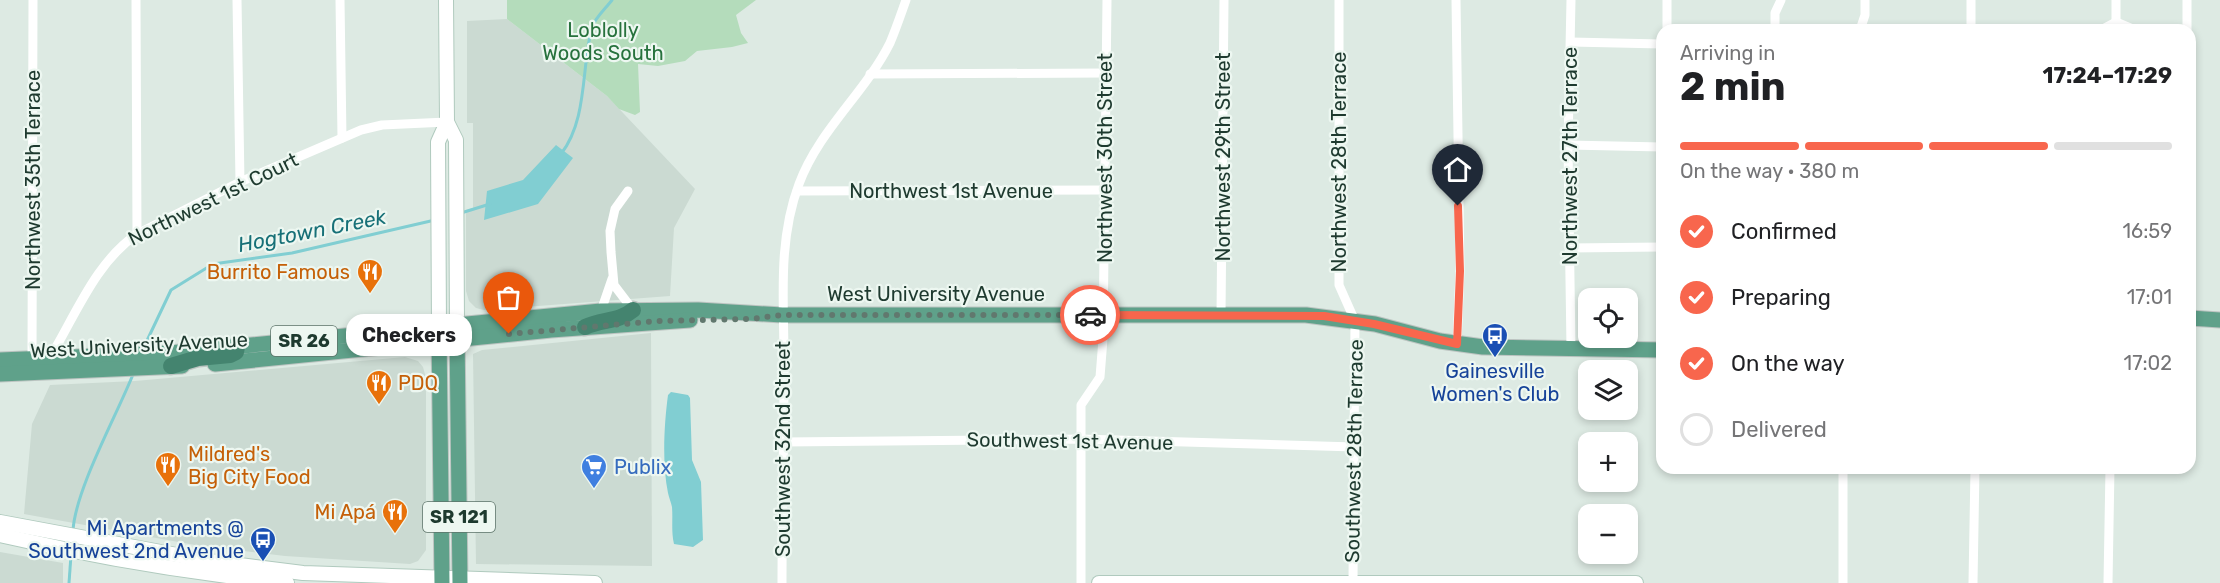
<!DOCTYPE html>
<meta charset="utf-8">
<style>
body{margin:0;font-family:Rubik,sans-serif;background:#f6f6f6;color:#202124;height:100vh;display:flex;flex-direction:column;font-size:22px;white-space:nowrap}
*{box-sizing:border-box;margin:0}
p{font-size:20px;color:#757577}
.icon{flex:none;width:33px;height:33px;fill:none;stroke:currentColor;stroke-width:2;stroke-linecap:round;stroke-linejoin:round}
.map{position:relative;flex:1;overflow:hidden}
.details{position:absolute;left:1656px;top:24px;width:540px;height:450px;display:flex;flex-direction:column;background:#fff;border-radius:18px;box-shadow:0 3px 9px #0003}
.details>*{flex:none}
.controls{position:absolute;left:1578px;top:288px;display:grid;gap:12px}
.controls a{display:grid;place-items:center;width:60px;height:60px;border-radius:12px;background:#fff;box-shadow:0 3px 9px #0003;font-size:30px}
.pin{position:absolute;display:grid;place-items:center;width:51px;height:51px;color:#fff;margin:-62px -26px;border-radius:50% 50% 50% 0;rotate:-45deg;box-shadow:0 0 6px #0007}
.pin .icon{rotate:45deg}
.courier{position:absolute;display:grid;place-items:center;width:60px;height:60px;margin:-30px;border:4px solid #f8664d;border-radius:50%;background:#fff;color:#222;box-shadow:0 2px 8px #0007}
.bubble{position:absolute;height:42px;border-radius:18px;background:#fff;box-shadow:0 3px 9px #0003;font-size:20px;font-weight:700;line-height:42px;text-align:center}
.headline em{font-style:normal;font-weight:700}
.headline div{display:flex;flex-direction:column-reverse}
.headline{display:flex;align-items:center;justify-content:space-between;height:102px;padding:0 24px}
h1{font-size:39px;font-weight:700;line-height:45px}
.bar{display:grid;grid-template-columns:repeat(4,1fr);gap:9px 6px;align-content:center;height:72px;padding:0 24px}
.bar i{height:8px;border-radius:4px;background:#e0e0e0}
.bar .selected{background:#f8664d}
.bar p{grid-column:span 4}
ol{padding:0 24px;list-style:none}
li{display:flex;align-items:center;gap:18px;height:66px}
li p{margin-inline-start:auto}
li .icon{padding:6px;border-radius:50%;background:#f8664d;color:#fff;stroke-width:4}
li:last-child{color:#757577}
li i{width:33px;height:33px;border:3px solid #e0e0e0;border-radius:50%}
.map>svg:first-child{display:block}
.built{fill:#cbdad2}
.green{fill:#b4dcbb}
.water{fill:#81ced2}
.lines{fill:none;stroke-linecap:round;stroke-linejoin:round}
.stream{stroke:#81ced2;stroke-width:3}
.secondary-casing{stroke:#b0cabe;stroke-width:16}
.primary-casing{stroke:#bcc4c1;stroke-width:17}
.trunk-casing{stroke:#bcc4c1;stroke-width:19}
.minor{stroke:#fff;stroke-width:9}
.secondary{stroke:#fff;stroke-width:14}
.primary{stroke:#5fa18a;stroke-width:15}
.trunk{stroke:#44846f;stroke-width:16}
.done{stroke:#61786e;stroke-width:6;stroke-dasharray:0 10.8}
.route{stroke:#f8664d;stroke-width:8}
.labels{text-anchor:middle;stroke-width:4.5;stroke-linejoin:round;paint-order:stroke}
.shield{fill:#edf7f1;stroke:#5c7369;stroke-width:1.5}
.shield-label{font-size:18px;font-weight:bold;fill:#1e3a2f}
.park-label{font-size:20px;fill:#27723d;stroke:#edf7f1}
.street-label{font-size:20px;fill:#1e3a2f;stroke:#edf7f1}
.food-label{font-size:20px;fill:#c56008;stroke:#edf7f1;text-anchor:end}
.transit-label{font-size:20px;fill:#164399;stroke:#edf7f1}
.shop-label{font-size:20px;fill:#366cbe;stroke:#edf7f1;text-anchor:start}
.water-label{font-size:21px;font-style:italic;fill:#177077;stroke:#edf7f1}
</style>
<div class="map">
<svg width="2220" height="583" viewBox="0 0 2220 583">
<rect width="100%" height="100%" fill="#ddeae3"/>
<g class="built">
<polygon points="507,19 607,96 695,189 674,228 670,296 484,310 476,308 469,301 466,291 466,210 473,208 473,123 467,123 467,21"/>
<polygon points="651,333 652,566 476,564 473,354 482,350"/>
<polygon points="405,357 418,361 423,367 426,378 426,550 418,561 410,564 285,556 195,545 24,514 32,424 50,385 135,381"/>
<polygon points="0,552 63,563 63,583 0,583"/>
</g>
<polygon class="green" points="507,0 756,0 736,15 741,33 748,43 732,47 697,51 685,61 658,66 638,64 640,112 635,115 619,109 607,96 507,19"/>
<g class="water">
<polygon points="556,145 573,158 538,204 484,220 487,191 523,180"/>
<path d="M671 392 688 395 690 398 692 460 701 482 703 540 693 547 674 544C671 532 673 519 672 507 671 502 669 498 668 493 662 464 664 425 668 395Z"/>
</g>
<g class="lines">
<g class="stream">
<path d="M561 154C588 119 581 68 592 27 595 18 606 8 612 0"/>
<polyline points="461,213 490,204"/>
<polyline points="143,349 171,290 213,264 292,253 435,220"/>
<path d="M73 530C76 488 117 415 134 372"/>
<polyline points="69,583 71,555"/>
</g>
<defs>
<g id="secondary">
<polyline points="446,0 447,122 456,140 457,325"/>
<polyline points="439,328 438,142 447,122"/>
<polyline points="0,522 209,561 303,573 595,583"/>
<path d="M0 535C95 557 190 573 287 583"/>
<polyline points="1099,583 1636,583"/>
</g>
<g id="primary">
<polyline points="2190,318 2220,320"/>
<polyline points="457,331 460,583"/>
<polyline points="439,334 442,583"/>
<polyline points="0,360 170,353 601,311 698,310 782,315 1306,315 1375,324 1440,341 1483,347 1662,350"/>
<polyline points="215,364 551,330 690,320"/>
<polyline points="0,374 182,366"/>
</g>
<g id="trunk">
<path d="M585 327C602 319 619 322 633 310"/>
<polyline points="171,366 198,358 230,355 236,352 237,347"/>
</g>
</defs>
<use href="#secondary" class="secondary-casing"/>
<use href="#primary" class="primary-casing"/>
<use href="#trunk" class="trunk-casing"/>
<g class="minor">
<polyline points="136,0 137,234"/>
<polyline points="237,0 240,182"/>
<polyline points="340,0 342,138"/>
<polyline points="1339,0 1339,285 1355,321 1353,582"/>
<polyline points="1456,0 1460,271 1457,344"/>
<polyline points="1571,0 1568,145 1571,348"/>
<polyline points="2116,22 2116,0"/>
<polyline points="1667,30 1667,0"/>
<polyline points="1775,30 1775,13 1781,0"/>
<polyline points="1860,30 1865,15 1865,0"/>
<polyline points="1971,30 1971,0"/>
<polyline points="2101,30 2116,22 2135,30"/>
<polyline points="2187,30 2187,0"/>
<polyline points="1571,42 1662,44"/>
<polyline points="870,74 1105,73"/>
<polyline points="1568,145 1662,147"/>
<polyline points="628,191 615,209 610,231 611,252 614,285 633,310"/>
<polyline points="797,191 1105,190"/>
<polyline points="1569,248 1662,247"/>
<polyline points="601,311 612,279"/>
<polyline points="1221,315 1224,0"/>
<polyline points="32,360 33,0"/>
<path d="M56 362V347C79 307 98 261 137 234L240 182 361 130 382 125 447 122"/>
<polyline points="784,442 1080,439 1355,447"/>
<path d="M782 583C782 513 784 443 784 373 785 310 776 245 799 184 819 130 865 93 890 43 896 29 901 14 906 0"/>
<polyline points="1081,583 1081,405 1100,377 1103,339 1107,0"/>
<polyline points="1843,583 1843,468"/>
<polyline points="1973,583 1975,468"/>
<polyline points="2108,583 2110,468"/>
</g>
<use href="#secondary" class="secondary"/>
<use href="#primary" class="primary"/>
<use href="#trunk" class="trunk"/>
</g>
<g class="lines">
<polyline class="done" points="509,334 658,321 750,319 782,315 1090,315"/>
<polyline class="route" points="1090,315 1324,316 1374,324 1457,344 1460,271 1458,206"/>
</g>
<defs>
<symbol id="restaurant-pin" viewBox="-11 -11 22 30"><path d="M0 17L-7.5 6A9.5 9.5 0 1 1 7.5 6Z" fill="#e8710a" stroke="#edf7f1"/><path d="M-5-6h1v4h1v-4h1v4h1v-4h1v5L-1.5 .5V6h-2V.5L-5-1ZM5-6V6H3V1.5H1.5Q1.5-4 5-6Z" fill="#fff"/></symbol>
<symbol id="bus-pin" viewBox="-11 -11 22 30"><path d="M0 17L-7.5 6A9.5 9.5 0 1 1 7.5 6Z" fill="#1a4fb4" stroke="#edf7f1"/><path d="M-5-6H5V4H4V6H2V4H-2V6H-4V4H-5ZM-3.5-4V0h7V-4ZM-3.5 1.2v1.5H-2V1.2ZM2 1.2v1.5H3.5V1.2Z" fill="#fff"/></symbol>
<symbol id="supermarket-pin" viewBox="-11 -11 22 30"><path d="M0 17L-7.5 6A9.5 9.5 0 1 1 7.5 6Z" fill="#3f7fe0" stroke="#edf7f1"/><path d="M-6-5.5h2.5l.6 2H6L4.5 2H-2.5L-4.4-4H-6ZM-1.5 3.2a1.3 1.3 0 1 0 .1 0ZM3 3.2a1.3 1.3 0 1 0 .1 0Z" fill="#fff"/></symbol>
</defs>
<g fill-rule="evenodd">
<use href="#restaurant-pin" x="355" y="257" width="30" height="40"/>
<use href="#bus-pin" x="1480" y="321" width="30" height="40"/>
<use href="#restaurant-pin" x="364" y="368" width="30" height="40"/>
<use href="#restaurant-pin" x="153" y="450" width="30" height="40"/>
<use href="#supermarket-pin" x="579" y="452" width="30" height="40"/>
<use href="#restaurant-pin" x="380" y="497" width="30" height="40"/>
<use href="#bus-pin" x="248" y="525" width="30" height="40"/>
</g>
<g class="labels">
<g class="shield">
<rect x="271" y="326" width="66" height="30" rx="4.5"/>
<rect x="423" y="502" width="72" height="30" rx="4.5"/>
</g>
<g class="shield-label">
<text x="304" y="347">SR 26</text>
<text x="459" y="523">SR 121</text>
</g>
<g class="park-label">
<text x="603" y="37">Loblolly<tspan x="603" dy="23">Woods South</tspan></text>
</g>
<g class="street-label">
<text transform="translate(1570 156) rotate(-90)" y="7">Northwest 27th Terrace</text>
<text transform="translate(1223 157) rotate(-90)" y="7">Northwest 29th Street</text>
<text transform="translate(1105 158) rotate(-90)" y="7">Northwest 30th Street</text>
<text transform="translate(1339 162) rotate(-90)" y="7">Northwest 28th Terrace</text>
<text transform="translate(33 180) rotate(-90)" y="7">Northwest 35th Terrace</text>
<text x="951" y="198">Northwest 1st Avenue</text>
<text transform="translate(213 199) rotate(-26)" y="7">Northwest 1st Court</text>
<text x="936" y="301">West University Avenue</text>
<text transform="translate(139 345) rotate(-3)" y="7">West University Avenue</text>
<text transform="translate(1070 441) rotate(1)" y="7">Southwest 1st Avenue</text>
<text transform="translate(783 449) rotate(-90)" y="7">Southwest 32nd Street</text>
<text transform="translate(1354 451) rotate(-89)" y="7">Southwest 28th Terrace</text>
</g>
<g class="food-label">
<text x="350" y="279">Burrito Famous</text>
<text x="398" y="390" text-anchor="start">PDQ</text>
<text x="188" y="461" text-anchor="start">Mildred's<tspan x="188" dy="23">Big City Food</tspan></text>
<text x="376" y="519">Mi Apá</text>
</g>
<g class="transit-label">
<text x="1495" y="378">Gainesville<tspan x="1495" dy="23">Women's Club</tspan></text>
<text x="244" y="535" text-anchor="end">Mi Apartments @<tspan x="244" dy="23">Southwest 2nd Avenue</tspan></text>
</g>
<g class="shop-label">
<text x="614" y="474">Publix</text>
</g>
<g class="water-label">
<text transform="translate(312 231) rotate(-11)" y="7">Hogtown Creek</text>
</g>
</g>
</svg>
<div class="controls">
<a><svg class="icon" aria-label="locate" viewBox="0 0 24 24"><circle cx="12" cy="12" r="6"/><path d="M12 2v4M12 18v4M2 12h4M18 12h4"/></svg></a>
<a><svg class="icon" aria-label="layers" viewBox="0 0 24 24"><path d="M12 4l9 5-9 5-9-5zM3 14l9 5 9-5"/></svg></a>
<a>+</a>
<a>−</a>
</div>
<div class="pin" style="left:509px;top:334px;background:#ea580c"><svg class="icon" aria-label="bag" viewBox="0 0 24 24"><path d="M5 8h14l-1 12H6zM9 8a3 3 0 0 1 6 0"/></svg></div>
<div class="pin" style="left:1458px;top:206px;background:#1f2937"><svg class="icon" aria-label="home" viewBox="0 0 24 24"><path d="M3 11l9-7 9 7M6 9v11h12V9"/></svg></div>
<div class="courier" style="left:1090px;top:315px"><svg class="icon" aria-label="car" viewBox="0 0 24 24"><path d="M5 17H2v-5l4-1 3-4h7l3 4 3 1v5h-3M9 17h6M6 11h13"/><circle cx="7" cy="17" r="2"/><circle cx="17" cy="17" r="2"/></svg></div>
<div class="bubble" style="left:346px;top:314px;width:126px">Checkers</div>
<section class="details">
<div class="headline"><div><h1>2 min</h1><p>Arriving in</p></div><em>17:24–17:29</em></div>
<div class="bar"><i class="selected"></i><i class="selected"></i><i class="selected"></i><i></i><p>On the way · 380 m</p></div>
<ol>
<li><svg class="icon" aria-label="check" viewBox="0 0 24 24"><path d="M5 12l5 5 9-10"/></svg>Confirmed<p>16:59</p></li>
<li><svg class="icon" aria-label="check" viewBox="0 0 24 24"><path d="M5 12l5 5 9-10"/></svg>Preparing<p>17:01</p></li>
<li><svg class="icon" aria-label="check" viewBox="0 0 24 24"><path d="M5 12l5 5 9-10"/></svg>On the way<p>17:02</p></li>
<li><i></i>Delivered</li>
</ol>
</section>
</div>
